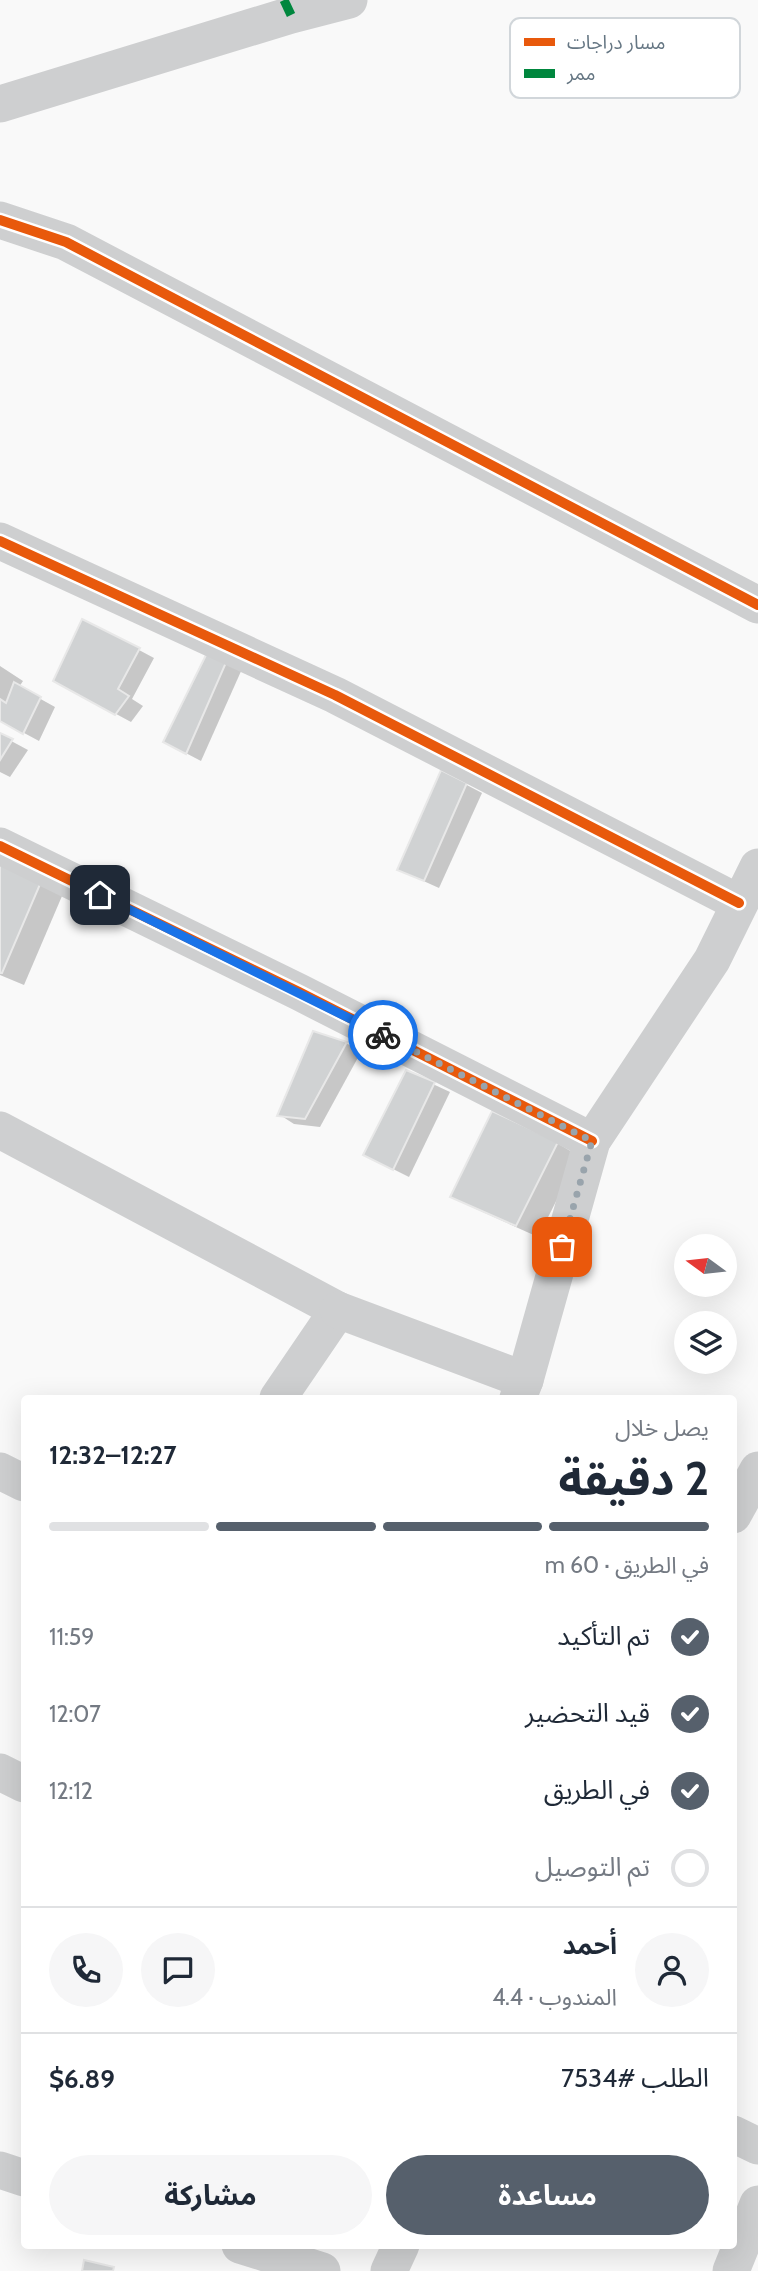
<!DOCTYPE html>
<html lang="ar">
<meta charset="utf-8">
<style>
body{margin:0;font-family:Cabin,"Noto Sans Arabic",sans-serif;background:#f6f6f7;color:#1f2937;direction:rtl;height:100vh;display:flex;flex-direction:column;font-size:26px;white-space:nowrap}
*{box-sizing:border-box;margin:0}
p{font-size:23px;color:#747a83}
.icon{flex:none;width:38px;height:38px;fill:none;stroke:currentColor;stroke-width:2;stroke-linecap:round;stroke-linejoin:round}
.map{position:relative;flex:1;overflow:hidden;direction:ltr}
.drawer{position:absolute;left:21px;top:1395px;width:716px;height:854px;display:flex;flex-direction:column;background:#fff;border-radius:7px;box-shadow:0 7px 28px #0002;direction:rtl}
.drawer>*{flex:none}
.needle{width:46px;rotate:285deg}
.tools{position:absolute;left:674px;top:1234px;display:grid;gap:14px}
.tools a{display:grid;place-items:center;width:63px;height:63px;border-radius:50%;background:#fff;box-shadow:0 7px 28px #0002;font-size:35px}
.pin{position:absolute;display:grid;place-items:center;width:60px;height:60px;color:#fff;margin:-30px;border-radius:14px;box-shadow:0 4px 10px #0006}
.courier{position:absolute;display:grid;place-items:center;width:70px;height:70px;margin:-35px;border:5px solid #1a73e8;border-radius:50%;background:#fff;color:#222;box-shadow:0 2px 9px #0007}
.overview em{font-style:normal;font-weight:700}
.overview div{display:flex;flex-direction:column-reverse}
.overview{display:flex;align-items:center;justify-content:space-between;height:119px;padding:0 28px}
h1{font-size:46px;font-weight:700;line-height:52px}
.bar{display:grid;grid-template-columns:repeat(4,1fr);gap:10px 7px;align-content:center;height:84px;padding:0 28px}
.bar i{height:9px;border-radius:5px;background:#e0e1e3}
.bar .active{background:#56606c}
.bar p{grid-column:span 4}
.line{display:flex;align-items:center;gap:18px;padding:0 28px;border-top:2px solid #e0e1e3}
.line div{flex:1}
.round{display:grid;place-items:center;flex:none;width:74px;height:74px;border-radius:37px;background:#f6f6f7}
ol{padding:0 28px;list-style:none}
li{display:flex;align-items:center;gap:21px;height:77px}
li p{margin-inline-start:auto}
li .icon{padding:7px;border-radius:50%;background:#56606c;color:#fff;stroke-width:4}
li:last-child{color:#747a83}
li i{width:38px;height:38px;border:4px solid #e0e1e3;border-radius:50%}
.cta{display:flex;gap:14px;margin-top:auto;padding:14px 28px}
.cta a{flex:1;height:80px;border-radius:42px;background:#56606c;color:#fff;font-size:28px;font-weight:700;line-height:80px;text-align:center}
.cta a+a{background:#f6f6f7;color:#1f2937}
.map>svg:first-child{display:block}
.shadow{fill:#0003}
.building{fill:#d0d2d3;stroke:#e8e8e8;stroke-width:2}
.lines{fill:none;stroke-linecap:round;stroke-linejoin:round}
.minor{stroke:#cecfd0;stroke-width:37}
.quiet{stroke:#00873e;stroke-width:9;stroke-dasharray:18 9;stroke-linecap:butt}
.cycleway-casing{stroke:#fff;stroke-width:15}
.cycleway{stroke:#e8590c;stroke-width:10}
.done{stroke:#99a4ac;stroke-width:7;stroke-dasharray:0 12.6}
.route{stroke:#1a73e8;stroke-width:9}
.key{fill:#fff;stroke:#d1d6da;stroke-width:2}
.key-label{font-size:19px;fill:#657683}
</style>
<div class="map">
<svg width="758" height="2271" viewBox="0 0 758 2271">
<rect width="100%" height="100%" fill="#f9f9f9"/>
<g class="shadow">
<polygon points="139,650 154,658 132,699 143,706 131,722 55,681"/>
<polygon points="227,660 242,669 201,761 180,750"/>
<polygon points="0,666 23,681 19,687 55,707 39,741 0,720"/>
<polygon points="0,735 28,750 10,777 0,772"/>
<polygon points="442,772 482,793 439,888 399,870"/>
<polygon points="0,857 65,889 24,985 0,975"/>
<polygon points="346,1043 361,1052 320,1127 294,1124 280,1115"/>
<polygon points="407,1072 450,1092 409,1177 381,1163"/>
<polygon points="557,1143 579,1156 538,1237 474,1208 452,1196"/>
</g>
<g class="building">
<polygon points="82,619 140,648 118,689 129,696 115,715 53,681"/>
<polygon points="207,653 228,658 186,754 163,742"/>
<polygon points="14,682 41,697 23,734 0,721 0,699 6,703"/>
<polygon points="0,733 13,739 0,760"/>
<polygon points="441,770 467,783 424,881 397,870"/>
<polygon points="0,855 44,875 2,973 0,973"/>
<polygon points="313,1031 347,1042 305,1119 277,1116"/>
<polygon points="406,1070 435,1082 393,1170 363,1155"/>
<polygon points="492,1111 558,1142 516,1226 450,1197"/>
<polygon points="84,2260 114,2267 113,2271 82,2271"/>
</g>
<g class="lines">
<g class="minor">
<polyline points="0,104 291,15 349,0"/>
<polyline points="0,220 66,242 758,605"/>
<polyline points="0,541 335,695 739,903"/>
<polyline points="0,846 299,992 592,1141"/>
<polyline points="0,1130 338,1310 278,1398"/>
<polyline points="338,1310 525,1380"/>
<polyline points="518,1398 525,1380 592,1141 712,960 758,867"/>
<polyline points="0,1471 24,1483"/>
<polyline points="733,1515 758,1470"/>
<polyline points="0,1772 24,1784"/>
<polyline points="733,2134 758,2146"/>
<polyline points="0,2170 24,2178"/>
<polyline points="240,2245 322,2271"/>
<polyline points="389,2271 401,2245"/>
<polyline points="731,2271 758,2204"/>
</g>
<polyline class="quiet" points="284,0 291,15"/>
<defs>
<g id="cycleway">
<polyline points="0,220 66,242 758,605"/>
<polyline points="0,541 335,695 739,903"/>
<polyline points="0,846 299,992 592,1141"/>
</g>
</defs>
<use href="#cycleway" class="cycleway-casing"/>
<use href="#cycleway" class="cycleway"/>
</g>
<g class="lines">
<polyline class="done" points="383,1035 592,1141 562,1247"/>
<polyline class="route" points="100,895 383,1035"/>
</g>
<rect x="510" y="18" width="230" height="80" rx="10" class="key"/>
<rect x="524" y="38" width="31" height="8" fill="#e8590c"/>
<rect x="524" y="69" width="31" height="9" fill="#00873e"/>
<g class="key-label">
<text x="567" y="49">مسار دراجات</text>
<text x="567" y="80">ممر</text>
</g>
</svg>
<div class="tools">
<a><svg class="needle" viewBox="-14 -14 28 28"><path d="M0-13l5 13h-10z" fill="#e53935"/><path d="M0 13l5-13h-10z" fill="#747a83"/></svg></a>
<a><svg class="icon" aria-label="layers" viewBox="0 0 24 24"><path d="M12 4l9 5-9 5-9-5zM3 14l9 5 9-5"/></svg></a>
</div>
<div class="pin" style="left:562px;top:1247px;background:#ea580c"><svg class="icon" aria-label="bag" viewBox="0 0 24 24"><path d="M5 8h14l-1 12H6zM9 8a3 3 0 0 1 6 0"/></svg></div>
<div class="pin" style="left:100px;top:895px;background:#1f2937"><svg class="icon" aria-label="home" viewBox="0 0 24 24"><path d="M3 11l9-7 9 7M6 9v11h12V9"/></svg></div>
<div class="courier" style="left:383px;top:1035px"><svg class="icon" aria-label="bike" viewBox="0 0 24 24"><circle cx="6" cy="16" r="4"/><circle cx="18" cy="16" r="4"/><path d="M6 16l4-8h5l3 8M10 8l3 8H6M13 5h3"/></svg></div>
<section class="drawer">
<div class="overview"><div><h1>2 دقيقة</h1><p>يصل خلال</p></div><em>12:27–12:32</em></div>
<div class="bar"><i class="active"></i><i class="active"></i><i class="active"></i><i></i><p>في الطريق · 60 m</p></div>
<ol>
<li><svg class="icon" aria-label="check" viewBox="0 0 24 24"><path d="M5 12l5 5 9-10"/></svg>تم التأكيد<p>11:59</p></li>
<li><svg class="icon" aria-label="check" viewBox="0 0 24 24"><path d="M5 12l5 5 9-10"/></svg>قيد التحضير<p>12:07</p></li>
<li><svg class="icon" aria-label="check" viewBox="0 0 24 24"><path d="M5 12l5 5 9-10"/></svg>في الطريق<p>12:12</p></li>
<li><i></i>تم التوصيل</li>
</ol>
<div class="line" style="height:126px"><a class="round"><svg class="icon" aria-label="person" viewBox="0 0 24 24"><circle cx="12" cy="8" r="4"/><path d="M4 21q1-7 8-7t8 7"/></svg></a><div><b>أحمد</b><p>المندوب · 4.4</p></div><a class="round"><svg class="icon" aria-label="chat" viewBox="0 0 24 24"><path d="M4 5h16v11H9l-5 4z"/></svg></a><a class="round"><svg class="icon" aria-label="phone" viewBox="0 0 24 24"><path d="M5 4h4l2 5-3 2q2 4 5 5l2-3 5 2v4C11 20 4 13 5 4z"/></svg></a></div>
<div class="line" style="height:91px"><div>الطلب #7534</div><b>$6.89</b></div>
<div class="cta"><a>مساعدة</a><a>مشاركة</a></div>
</section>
</div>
